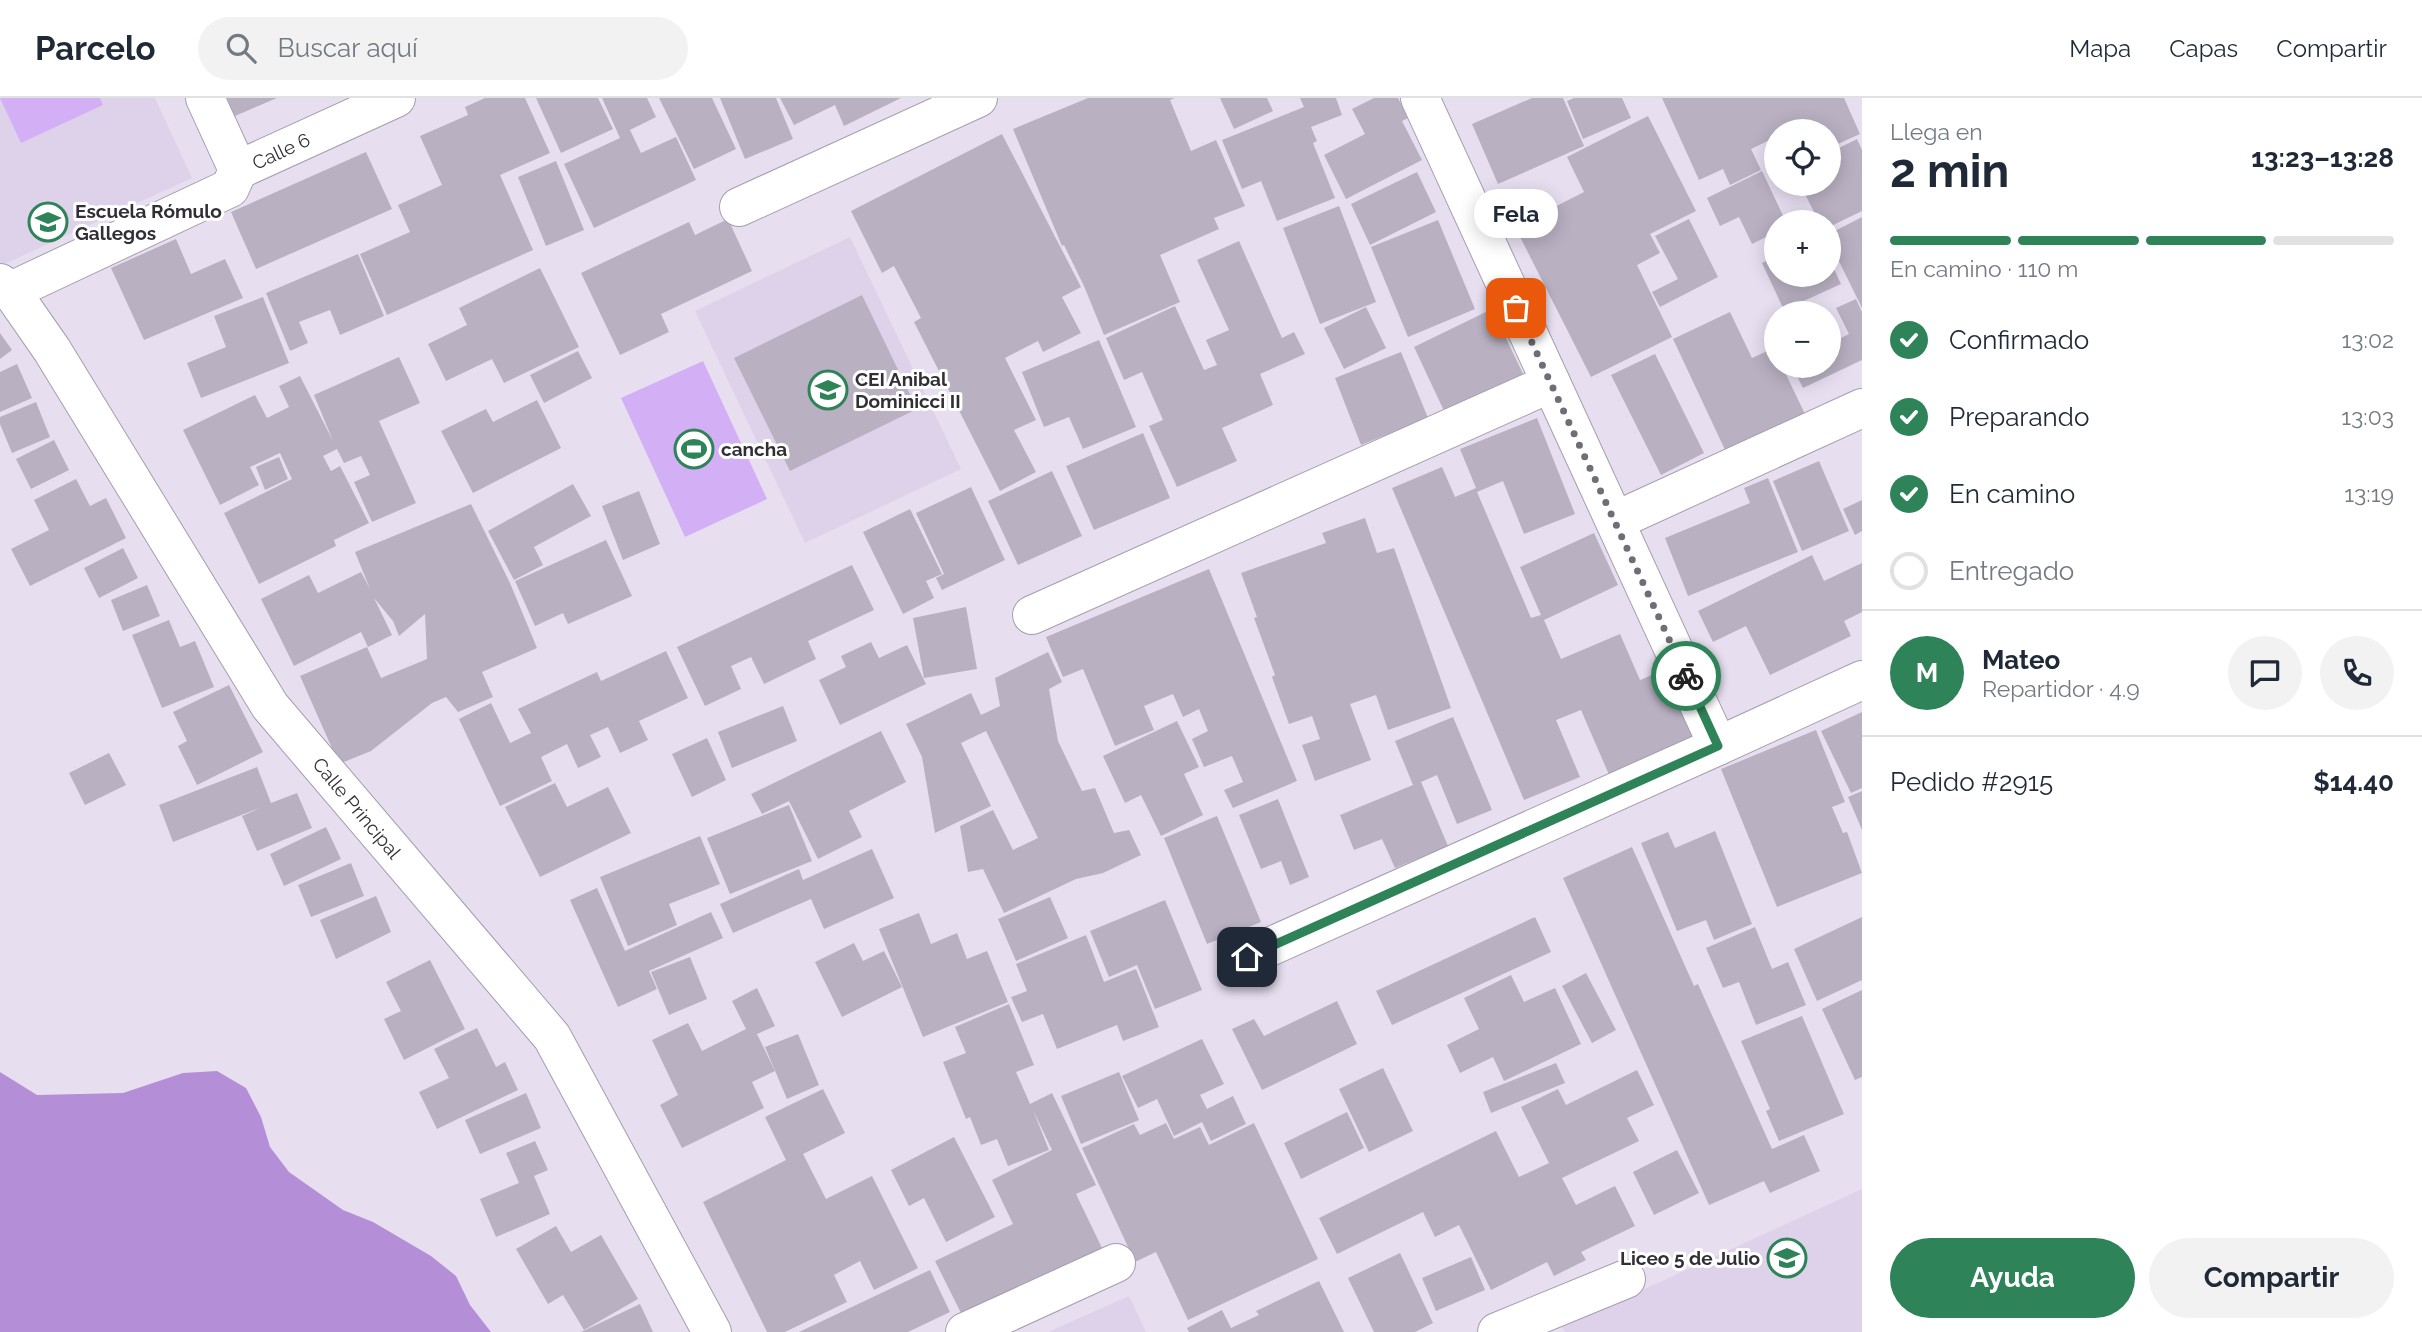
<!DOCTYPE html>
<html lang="es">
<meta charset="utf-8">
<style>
body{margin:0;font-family:Raleway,sans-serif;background:#f2f2f3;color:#1f2937;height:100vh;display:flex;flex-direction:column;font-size:26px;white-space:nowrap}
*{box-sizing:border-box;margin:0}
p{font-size:23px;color:#747a83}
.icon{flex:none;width:38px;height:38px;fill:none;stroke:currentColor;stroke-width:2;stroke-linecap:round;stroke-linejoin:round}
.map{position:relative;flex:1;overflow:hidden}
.details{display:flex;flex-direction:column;background:#fff;width:560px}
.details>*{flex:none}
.controls{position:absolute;left:1764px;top:21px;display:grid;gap:14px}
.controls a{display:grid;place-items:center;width:77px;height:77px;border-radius:50%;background:#fff;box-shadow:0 4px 18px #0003;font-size:35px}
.pin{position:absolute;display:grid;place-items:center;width:60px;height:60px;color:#fff;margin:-30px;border-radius:14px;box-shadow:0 4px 10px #0006}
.courier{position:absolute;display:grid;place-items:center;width:70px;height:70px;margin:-35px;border:5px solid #2e8458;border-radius:50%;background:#fff;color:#222;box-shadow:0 2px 9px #0007}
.bubble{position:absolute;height:49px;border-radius:24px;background:#fff;box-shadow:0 4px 18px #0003;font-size:23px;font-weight:700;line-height:49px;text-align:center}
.overview em{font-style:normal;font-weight:700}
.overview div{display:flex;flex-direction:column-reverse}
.overview{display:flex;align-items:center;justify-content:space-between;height:119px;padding:0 28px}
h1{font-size:46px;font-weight:700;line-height:52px}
.bar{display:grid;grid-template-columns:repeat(4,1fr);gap:10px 7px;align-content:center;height:84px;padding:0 28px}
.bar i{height:9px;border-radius:5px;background:#e0e1e3}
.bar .on{background:#2e8458}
.bar p{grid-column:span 4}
.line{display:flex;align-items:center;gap:18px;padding:0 28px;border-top:2px solid #e0e1e3}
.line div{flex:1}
.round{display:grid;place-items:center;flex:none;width:74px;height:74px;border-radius:37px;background:#f2f2f3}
ol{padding:0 28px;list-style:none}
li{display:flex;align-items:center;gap:21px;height:77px}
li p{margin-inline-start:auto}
li .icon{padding:7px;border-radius:50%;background:#2e8458;color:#fff;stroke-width:4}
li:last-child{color:#747a83}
li i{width:38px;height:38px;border:4px solid #e0e1e3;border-radius:50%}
.cta{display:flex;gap:14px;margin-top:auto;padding:14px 28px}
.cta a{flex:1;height:80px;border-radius:42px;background:#2e8458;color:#fff;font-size:28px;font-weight:700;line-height:80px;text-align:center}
.cta a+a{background:#f2f2f3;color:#1f2937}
header{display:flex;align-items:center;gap:42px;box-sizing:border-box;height:98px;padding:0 35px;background:#fff;border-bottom:2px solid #e0e1e3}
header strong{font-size:33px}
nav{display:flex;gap:38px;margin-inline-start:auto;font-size:24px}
.search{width:490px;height:63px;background:#f2f2f3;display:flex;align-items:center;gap:18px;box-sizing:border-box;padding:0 24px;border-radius:38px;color:#747a83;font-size:26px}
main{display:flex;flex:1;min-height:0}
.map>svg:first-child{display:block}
.built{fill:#ded2ea}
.green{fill:#d3b0f5}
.forest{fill:#b48ed7}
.building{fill:#b9b1c2}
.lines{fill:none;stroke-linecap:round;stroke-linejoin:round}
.street-casing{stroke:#a49dad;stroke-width:40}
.street{stroke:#fff;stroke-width:38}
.done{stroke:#716c76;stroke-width:7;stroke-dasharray:0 12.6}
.route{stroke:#2e8458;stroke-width:9}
.labels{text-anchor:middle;stroke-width:6;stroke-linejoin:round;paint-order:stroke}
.street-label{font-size:19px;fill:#322e35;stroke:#fff}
.poi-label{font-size:19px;font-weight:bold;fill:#322e35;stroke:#fff;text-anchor:start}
</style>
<header>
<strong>Parcelo</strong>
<div class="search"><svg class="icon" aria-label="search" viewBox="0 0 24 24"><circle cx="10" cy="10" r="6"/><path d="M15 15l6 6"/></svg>Buscar aquí</div>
<nav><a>Mapa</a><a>Capas</a><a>Compartir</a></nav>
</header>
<main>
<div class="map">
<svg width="1862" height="1234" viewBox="0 0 1862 1234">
<rect width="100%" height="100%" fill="#e7dff0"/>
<g class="built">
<polygon points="0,0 155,0 192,80 0,168"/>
<polygon points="850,139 961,371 805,445 695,213"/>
<polygon points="1862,1091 1862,1234 1565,1234 1562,1229"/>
<polygon points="1129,1198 1146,1234 1048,1234"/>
</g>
<g class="green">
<polygon points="0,0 100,0 103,7 21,45"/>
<polygon points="703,263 767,401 685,439 621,300"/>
</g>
<polygon class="forest" points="217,973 246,990 261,1019 270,1049 289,1074 343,1112 373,1124 431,1158 456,1178 470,1207 491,1234 0,1234 0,974 37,997 123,995 183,975"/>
<g class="building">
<polygon points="227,0 277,0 235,18"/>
<polygon points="485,0 525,0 550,55 500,77 533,152 387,217 360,156 410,134 398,107 442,87 420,38 468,17 465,9"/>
<polygon points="536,0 598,0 613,31 561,55"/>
<polygon points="602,0 647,0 656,19 630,32 641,55 676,39 696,82 594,130 564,66 620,40"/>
<polygon points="659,0 712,0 736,51 694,71"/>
<polygon points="720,0 776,0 793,41 745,61"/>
<polygon points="780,0 901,0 844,28 835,7 794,27"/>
<polygon points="1088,0 1175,0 1170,2 1191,53 1216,42 1245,108 1214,120 1219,131 1160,157 1180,204 1104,237 1084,188 1064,147 1062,148 1013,31"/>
<polygon points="1220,0 1267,0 1273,13 1234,31"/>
<polygon points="1300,0 1336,0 1342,17 1311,29 1317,43 1313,45 1335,100 1277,123 1261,83 1242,91 1222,42 1304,9"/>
<polygon points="1374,0 1398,0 1408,20 1402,23 1422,62 1346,101 1324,57 1365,36 1352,11"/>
<polygon points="1532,0 1563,0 1584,48 1498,86 1472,26"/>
<polygon points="1574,0 1622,0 1631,20 1583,41 1567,3"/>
<polygon points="1662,0 1844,0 1860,36 1829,50 1829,33 1803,33 1801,28 1789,33 1776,33 1776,39 1751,51 1761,72 1730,87 1723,71 1699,82"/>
<polygon points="1648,18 1696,113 1650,136 1660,155 1637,167 1672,239 1591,279 1515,129 1584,94 1567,59"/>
<polygon points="1002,36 1081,189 1062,199 1081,235 1043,254 1038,243 1005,260 1036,322 1014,332 1036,374 1000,393 914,224 921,220 894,168 882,175 851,113"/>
<polygon points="1857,41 1862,52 1862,113 1829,129 1829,124 1819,124 1800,86 1829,86 1829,55"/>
<polygon points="366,54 392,111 256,171 231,114"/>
<polygon points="556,63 584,132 546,148 518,79"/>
<polygon points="1762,73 1786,124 1776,124 1776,134 1752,146 1739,119 1720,128 1707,100"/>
<polygon points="1417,74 1436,114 1370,147 1351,106"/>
<polygon points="1339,108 1376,204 1320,226 1283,130"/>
<polygon points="1862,119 1862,210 1829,143 1829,136"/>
<polygon points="728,121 752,173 661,216 669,234 620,257 581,175 689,124 695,137"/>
<polygon points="1689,121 1718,179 1660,209 1652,194 1678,181 1655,138"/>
<polygon points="1438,122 1475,211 1408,239 1371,149"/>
<polygon points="176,141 191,176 225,161 243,200 144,242 111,170"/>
<polygon points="1239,143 1282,240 1294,234 1305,256 1260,276 1273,307 1222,330 1237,363 1177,389 1149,328 1163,322 1142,274 1124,282 1106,240 1175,208 1204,272 1217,267 1206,242 1229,232 1197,162"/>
<polygon points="358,156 384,218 340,237 330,212 299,224 308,245 290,253 266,195"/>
<polygon points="1776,158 1776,177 1829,177 1829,160 1841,186 1784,212 1762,165"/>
<polygon points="540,170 579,249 504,285 492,261 446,283 428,246 467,227 459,210"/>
<polygon points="862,197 917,311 790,373 734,260"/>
<polygon points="263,199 289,265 201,300 187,265 226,249 214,218"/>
<polygon points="1856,201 1862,214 1862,262 1803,290 1792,268 1829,268 1829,246 1849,236 1836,210"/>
<polygon points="1366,209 1386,250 1344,271 1324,230"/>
<polygon points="1492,211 1525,280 1446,317 1414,249"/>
<polygon points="1730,214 1752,260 1774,250 1776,268 1782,268 1805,316 1726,354 1673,241"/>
<polygon points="0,235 12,252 0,261"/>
<polygon points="1099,242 1136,329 1083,351 1069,319 1044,329 1022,274"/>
<polygon points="578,253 592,280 544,305 530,277"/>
<polygon points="1401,254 1428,320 1361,347 1335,280"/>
<polygon points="1655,256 1704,355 1661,377 1611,277"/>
<polygon points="399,259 420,305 379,323 416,405 372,424 354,384 370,377 361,358 344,365 337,351 323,358 331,373 340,368 369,425 334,442 336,448 259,486 224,415 292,381 280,355 250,369 259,387 220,407 183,332 255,297 267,320 289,309 279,288 300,278 333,343 314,297"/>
<polygon points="17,266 32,300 0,314 0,274"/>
<polygon points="537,302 561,350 473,395 441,333 486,311 493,324"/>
<polygon points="36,304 50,339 12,355 0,326 0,319"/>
<polygon points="1537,320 1575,416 1524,436 1503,383 1477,394 1531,520 1541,517 1520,469 1594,435 1618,487 1544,522 1561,561 1620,536 1640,582 1664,572 1695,643 1610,679 1581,612 1556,622 1580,679 1524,702 1392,390 1442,369 1455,399 1476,390 1460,351"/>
<polygon points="1143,335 1170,400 1094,432 1066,368"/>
<polygon points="54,342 69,372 31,391 16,361"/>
<polygon points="279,359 288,381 265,392 256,369"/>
<polygon points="1819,363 1849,433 1802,453 1773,383"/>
<polygon points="1052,373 1082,438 1018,467 988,403"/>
<polygon points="1768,380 1798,454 1688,498 1665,440 1750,405 1744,390"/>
<polygon points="76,381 90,408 106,400 126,440 30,488 11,451 49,432 34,402"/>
<polygon points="573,386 591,418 534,449 543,467 514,482 488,433"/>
<polygon points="971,389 1005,462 942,492 936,480 944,476 916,415"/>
<polygon points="639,393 660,446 623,462 602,408"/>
<polygon points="1862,402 1862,433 1855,437 1843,411"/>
<polygon points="471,406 510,485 537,550 482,574 493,599 458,614 446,599 432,605 371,653 339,666 300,578 367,549 381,580 427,561 425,516 399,538 393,523 374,500 392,537 368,549 361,534 294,568 261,501 309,477 318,495 361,474 370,491 355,454"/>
<polygon points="910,411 942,476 926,483 934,500 903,516 863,434"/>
<polygon points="1365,420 1377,455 1394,450 1451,610 1388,632 1376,597 1350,606 1371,662 1315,683 1302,647 1320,641 1312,618 1289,626 1272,579 1275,577 1254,520 1257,519 1241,475 1326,445 1322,435"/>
<polygon points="606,442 632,498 568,526 563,515 535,528 515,483"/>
<polygon points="123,450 138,480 99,500 84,470"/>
<polygon points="1812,457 1824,483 1862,465 1862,514 1844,523 1851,538 1770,577 1746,528 1713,544 1698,513"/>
<polygon points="852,467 874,512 808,543 816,561 764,586 751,559 731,568 741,591 705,608 677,549"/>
<polygon points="1209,471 1297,683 1233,710 1224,692 1243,684 1232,658 1204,669 1192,641 1208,633 1199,611 1183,619 1173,596 1144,608 1154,632 1115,648 1083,571 1063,579 1046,539"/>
<polygon points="147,487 160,518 123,533 111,502"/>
<polygon points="966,509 977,571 924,580 913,520"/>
<polygon points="169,522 180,549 195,543 214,589 162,610 132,537"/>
<polygon points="871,544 879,560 907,547 926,586 840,627 819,582 846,569 841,558"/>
<polygon points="666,553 688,600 639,623 648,642 620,655 608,629 590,637 601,659 578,670 567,646 541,659 552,683 500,708 459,621 491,605 510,645 531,635 518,611 597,574 601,583"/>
<polygon points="1048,554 1062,584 1049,591 1058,643 1082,693 1095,690 1114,735 1129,732 1141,757 1103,775 1076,781 1004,815 983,771 968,774 960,728 993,712 1013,752 1038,740 986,633 961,645 991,708 935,735 922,659 906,626 971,595 981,617 1000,608 995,580"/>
<polygon points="229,587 263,654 197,687 178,648 187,643 173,614"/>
<polygon points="783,608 797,643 732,670 718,634"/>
<polygon points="1862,614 1862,690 1851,695 1821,633"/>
<polygon points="1453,619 1492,712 1457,726 1437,677 1421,684 1448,748 1395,770 1382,741 1354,752 1340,717 1413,687 1395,643"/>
<polygon points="1177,623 1199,669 1184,676 1203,717 1161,738 1141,697 1125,705 1103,658"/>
<polygon points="1816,632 1845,704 1832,709 1843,735 1847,734 1862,775 1777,809 1721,671"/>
<polygon points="881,633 906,684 849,713 862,739 818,761 789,703 762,716 751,696"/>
<polygon points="707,640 726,682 692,699 672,656"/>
<polygon points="109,655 126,687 85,707 69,675"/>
<polygon points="257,669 271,705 297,695 312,730 257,753 242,718 262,709 173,744 159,707"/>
<polygon points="555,685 567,709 608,689 631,735 540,779 505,709"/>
<polygon points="1862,693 1862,732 1848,699"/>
<polygon points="1278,701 1309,779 1290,787 1281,763 1261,771 1239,717"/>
<polygon points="789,707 812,763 730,796 707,740"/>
<polygon points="1217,718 1261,824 1207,846 1164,740"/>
<polygon points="326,729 341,761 284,788 270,756"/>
<polygon points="1715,733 1752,826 1714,842 1706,822 1677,833 1641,745 1668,734 1675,750"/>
<polygon points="700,738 720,786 669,806 677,827 628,848 600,779"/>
<polygon points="1632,749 1694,888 1698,886 1772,1051 1804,1037 1820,1073 1770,1095 1764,1083 1709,1107 1563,780"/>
<polygon points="872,751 894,800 824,831 811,801 733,835 720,806 799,771 803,782"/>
<polygon points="351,765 364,798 311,819 298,787"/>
<polygon points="597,790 625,853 711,814 723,840 649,873 657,891 618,909 570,802"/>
<polygon points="376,798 391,834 336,861 320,822"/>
<polygon points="1050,799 1068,840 1016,863 998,821"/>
<polygon points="1165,802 1202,892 1155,911 1137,867 1109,879 1090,833"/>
<polygon points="919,815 931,846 957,835 967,861 987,853 1008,904 923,939 879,831"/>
<polygon points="1535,819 1551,854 1392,927 1376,893"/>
<polygon points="1862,819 1862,882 1817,903 1794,851"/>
<polygon points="1755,829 1772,871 1788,864 1806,907 1756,927 1739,884 1723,890 1706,850"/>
<polygon points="1086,837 1104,884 1136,871 1159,929 1123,943 1117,927 1057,951 1043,916 1022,924 1011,899 1027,893 1016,866"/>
<polygon points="854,845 863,863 884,853 902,889 842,919 815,864"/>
<polygon points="690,859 707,901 669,917 651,874"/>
<polygon points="430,862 465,931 404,962 384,921 401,913 386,884"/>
<polygon points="1586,875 1616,932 1592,945 1562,888"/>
<polygon points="1511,877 1524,904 1555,890 1581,946 1504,983 1493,959 1460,975 1447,947 1479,931 1464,900"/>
<polygon points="757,890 775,928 757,936 775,973 752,984 764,1010 682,1050 660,1007 678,997 652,942 688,925 702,953 746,931 732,903"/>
<polygon points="1862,892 1862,979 1855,982 1822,911"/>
<polygon points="1337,903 1357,946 1262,992 1232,931 1254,921 1264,938"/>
<polygon points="1009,906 1034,967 1016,974 1030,1006 1052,995 1096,1087 1076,1096 1102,1150 962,1217 935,1163 1013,1126 992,1082 1052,1052 1033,1012 1049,1052 1008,1068 997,1041 981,1047 970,1019 966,1021 943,964 966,955 955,929"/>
<polygon points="1802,918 1844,1016 1779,1043 1766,1013 1770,1011 1741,943"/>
<polygon points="477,930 496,969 505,964 518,992 437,1031 419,994 449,980 434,951"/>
<polygon points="798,936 819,987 787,1001 765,949"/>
<polygon points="1202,941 1224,986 1200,997 1207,1011 1233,998 1246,1026 1211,1043 1202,1024 1174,1038 1157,1001 1138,1010 1122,978"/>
<polygon points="1556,965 1565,985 1491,1015 1483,994"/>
<polygon points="1383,970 1413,1033 1369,1054 1339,991"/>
<polygon points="1637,972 1654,1007 1627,1020 1639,1043 1562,1080 1576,1107 1615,1088 1635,1128 1581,1154 1586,1162 1554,1178 1547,1164 1491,1192 1459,1127 1435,1139 1423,1114 1337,1156 1319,1120 1496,1033 1519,1079 1549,1065 1521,1009 1558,991 1566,1007"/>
<polygon points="1119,974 1139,1022 1081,1046 1061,998"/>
<polygon points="823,991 845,1035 803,1056 826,1101 872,1078 918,1170 874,1192 860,1163 834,1177 847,1204 785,1234 767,1234 703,1104 786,1062 765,1019"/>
<polygon points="526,995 541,1030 480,1056 465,1022"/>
<polygon points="1347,1014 1364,1050 1301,1081 1284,1045"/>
<polygon points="1166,1025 1174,1041 1200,1029 1209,1047 1254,1025 1318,1161 1188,1222 1156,1154 1135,1164 1082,1050 1134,1026 1140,1037"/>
<polygon points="954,1039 995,1119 946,1144 924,1100 909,1108 891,1072"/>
<polygon points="535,1043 548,1072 534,1078 550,1116 496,1139 480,1101 519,1085 506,1055"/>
<polygon points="1677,1052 1699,1095 1654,1117 1633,1074"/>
<polygon points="556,1128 571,1154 601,1137 638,1201 584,1232 563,1197 548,1206 516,1151"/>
<polygon points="1400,1155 1433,1225 1415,1234 1374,1234 1348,1180"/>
<polygon points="1471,1159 1485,1192 1436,1213 1422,1180"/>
<polygon points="930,1172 950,1214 908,1234 799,1234"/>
<polygon points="1319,1183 1344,1234 1189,1234 1187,1230 1222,1212 1231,1230 1259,1217 1256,1213"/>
<polygon points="640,1206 653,1234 581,1234"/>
</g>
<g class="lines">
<defs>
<g id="street">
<polyline points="205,0 238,72 396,0"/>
<polyline points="1420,0 1718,648 1862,582"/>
<polyline points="739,109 978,0"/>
<polyline points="0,185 11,193 52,252 270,608 552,939 712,1234"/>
<polyline points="11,193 230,90 238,72"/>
<polyline points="1615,423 1862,310"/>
<polyline points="1032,517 1551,285"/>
<polyline points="1247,859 1718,648"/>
<polyline points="965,1234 1116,1165"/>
<polyline points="1497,1234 1626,1181"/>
</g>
</defs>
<use href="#street" class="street-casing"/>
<use href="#street" class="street"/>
</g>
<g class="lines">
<polyline class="done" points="1516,210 1686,578"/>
<polyline class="route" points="1247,859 1718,648 1686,578"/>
</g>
<defs>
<symbol id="school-ring" viewBox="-11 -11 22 22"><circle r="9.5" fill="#fff" stroke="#2e8458" stroke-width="1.5"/><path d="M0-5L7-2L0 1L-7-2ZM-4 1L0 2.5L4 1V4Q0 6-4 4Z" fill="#2e8458"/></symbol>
<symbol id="stadium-ring" viewBox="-11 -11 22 22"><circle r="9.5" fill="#fff" stroke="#2e8458" stroke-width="1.5"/><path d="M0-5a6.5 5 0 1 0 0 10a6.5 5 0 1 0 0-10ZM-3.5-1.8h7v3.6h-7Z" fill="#2e8458"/></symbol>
</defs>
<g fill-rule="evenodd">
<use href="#school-ring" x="26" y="102" width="44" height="44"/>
<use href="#school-ring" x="806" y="270" width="44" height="44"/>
<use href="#stadium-ring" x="672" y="329" width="44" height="44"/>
<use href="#school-ring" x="1765" y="1138" width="44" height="44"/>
</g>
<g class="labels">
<g class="street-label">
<text transform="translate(281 53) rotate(-25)" y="7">Calle 6</text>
<text transform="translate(357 710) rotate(50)" y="7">Calle Principal</text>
</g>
<g class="poi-label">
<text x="75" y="120">Escuela Rómulo<tspan x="75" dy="22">Gallegos</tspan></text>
<text x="855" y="288">CEI Anibal<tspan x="855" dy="22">Dominicci II</tspan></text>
<text x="721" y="358">cancha</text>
<text x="1760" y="1167" text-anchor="end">Liceo 5 de Julio</text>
</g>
</g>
</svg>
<div class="controls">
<a><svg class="icon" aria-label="locate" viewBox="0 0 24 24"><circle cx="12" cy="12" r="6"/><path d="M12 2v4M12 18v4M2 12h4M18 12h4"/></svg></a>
<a>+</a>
<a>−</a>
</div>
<div class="pin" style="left:1516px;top:210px;background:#ea580c"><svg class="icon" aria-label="bag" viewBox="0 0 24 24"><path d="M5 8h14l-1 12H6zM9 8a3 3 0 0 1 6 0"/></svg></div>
<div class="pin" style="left:1247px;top:859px;background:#1f2937"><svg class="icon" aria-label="home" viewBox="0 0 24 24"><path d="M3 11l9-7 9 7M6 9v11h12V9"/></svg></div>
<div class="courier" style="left:1686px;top:578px"><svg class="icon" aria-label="bike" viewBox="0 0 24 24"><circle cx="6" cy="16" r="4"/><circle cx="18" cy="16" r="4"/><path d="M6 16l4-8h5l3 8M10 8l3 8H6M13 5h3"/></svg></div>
<div class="bubble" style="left:1474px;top:91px;width:84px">Fela</div>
</div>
<section class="details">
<div class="overview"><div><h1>2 min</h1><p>Llega en</p></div><em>13:23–13:28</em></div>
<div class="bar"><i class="on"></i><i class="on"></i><i class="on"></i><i></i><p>En camino · 110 m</p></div>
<ol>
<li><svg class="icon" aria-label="check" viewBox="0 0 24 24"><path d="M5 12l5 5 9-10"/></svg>Confirmado<p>13:02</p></li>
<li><svg class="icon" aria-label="check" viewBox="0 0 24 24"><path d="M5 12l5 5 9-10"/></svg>Preparando<p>13:03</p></li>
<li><svg class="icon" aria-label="check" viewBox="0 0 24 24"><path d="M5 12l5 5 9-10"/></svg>En camino<p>13:19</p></li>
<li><i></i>Entregado</li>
</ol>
<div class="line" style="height:126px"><b class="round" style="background:#2e8458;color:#fff">M</b><div><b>Mateo</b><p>Repartidor · 4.9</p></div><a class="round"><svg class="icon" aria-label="chat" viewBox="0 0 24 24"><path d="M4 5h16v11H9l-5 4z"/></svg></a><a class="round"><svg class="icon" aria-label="phone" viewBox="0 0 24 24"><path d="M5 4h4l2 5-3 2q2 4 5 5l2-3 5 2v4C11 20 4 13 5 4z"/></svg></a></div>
<div class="line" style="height:91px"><div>Pedido #2915</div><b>$14.40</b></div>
<div class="cta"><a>Ayuda</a><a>Compartir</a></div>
</section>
</main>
